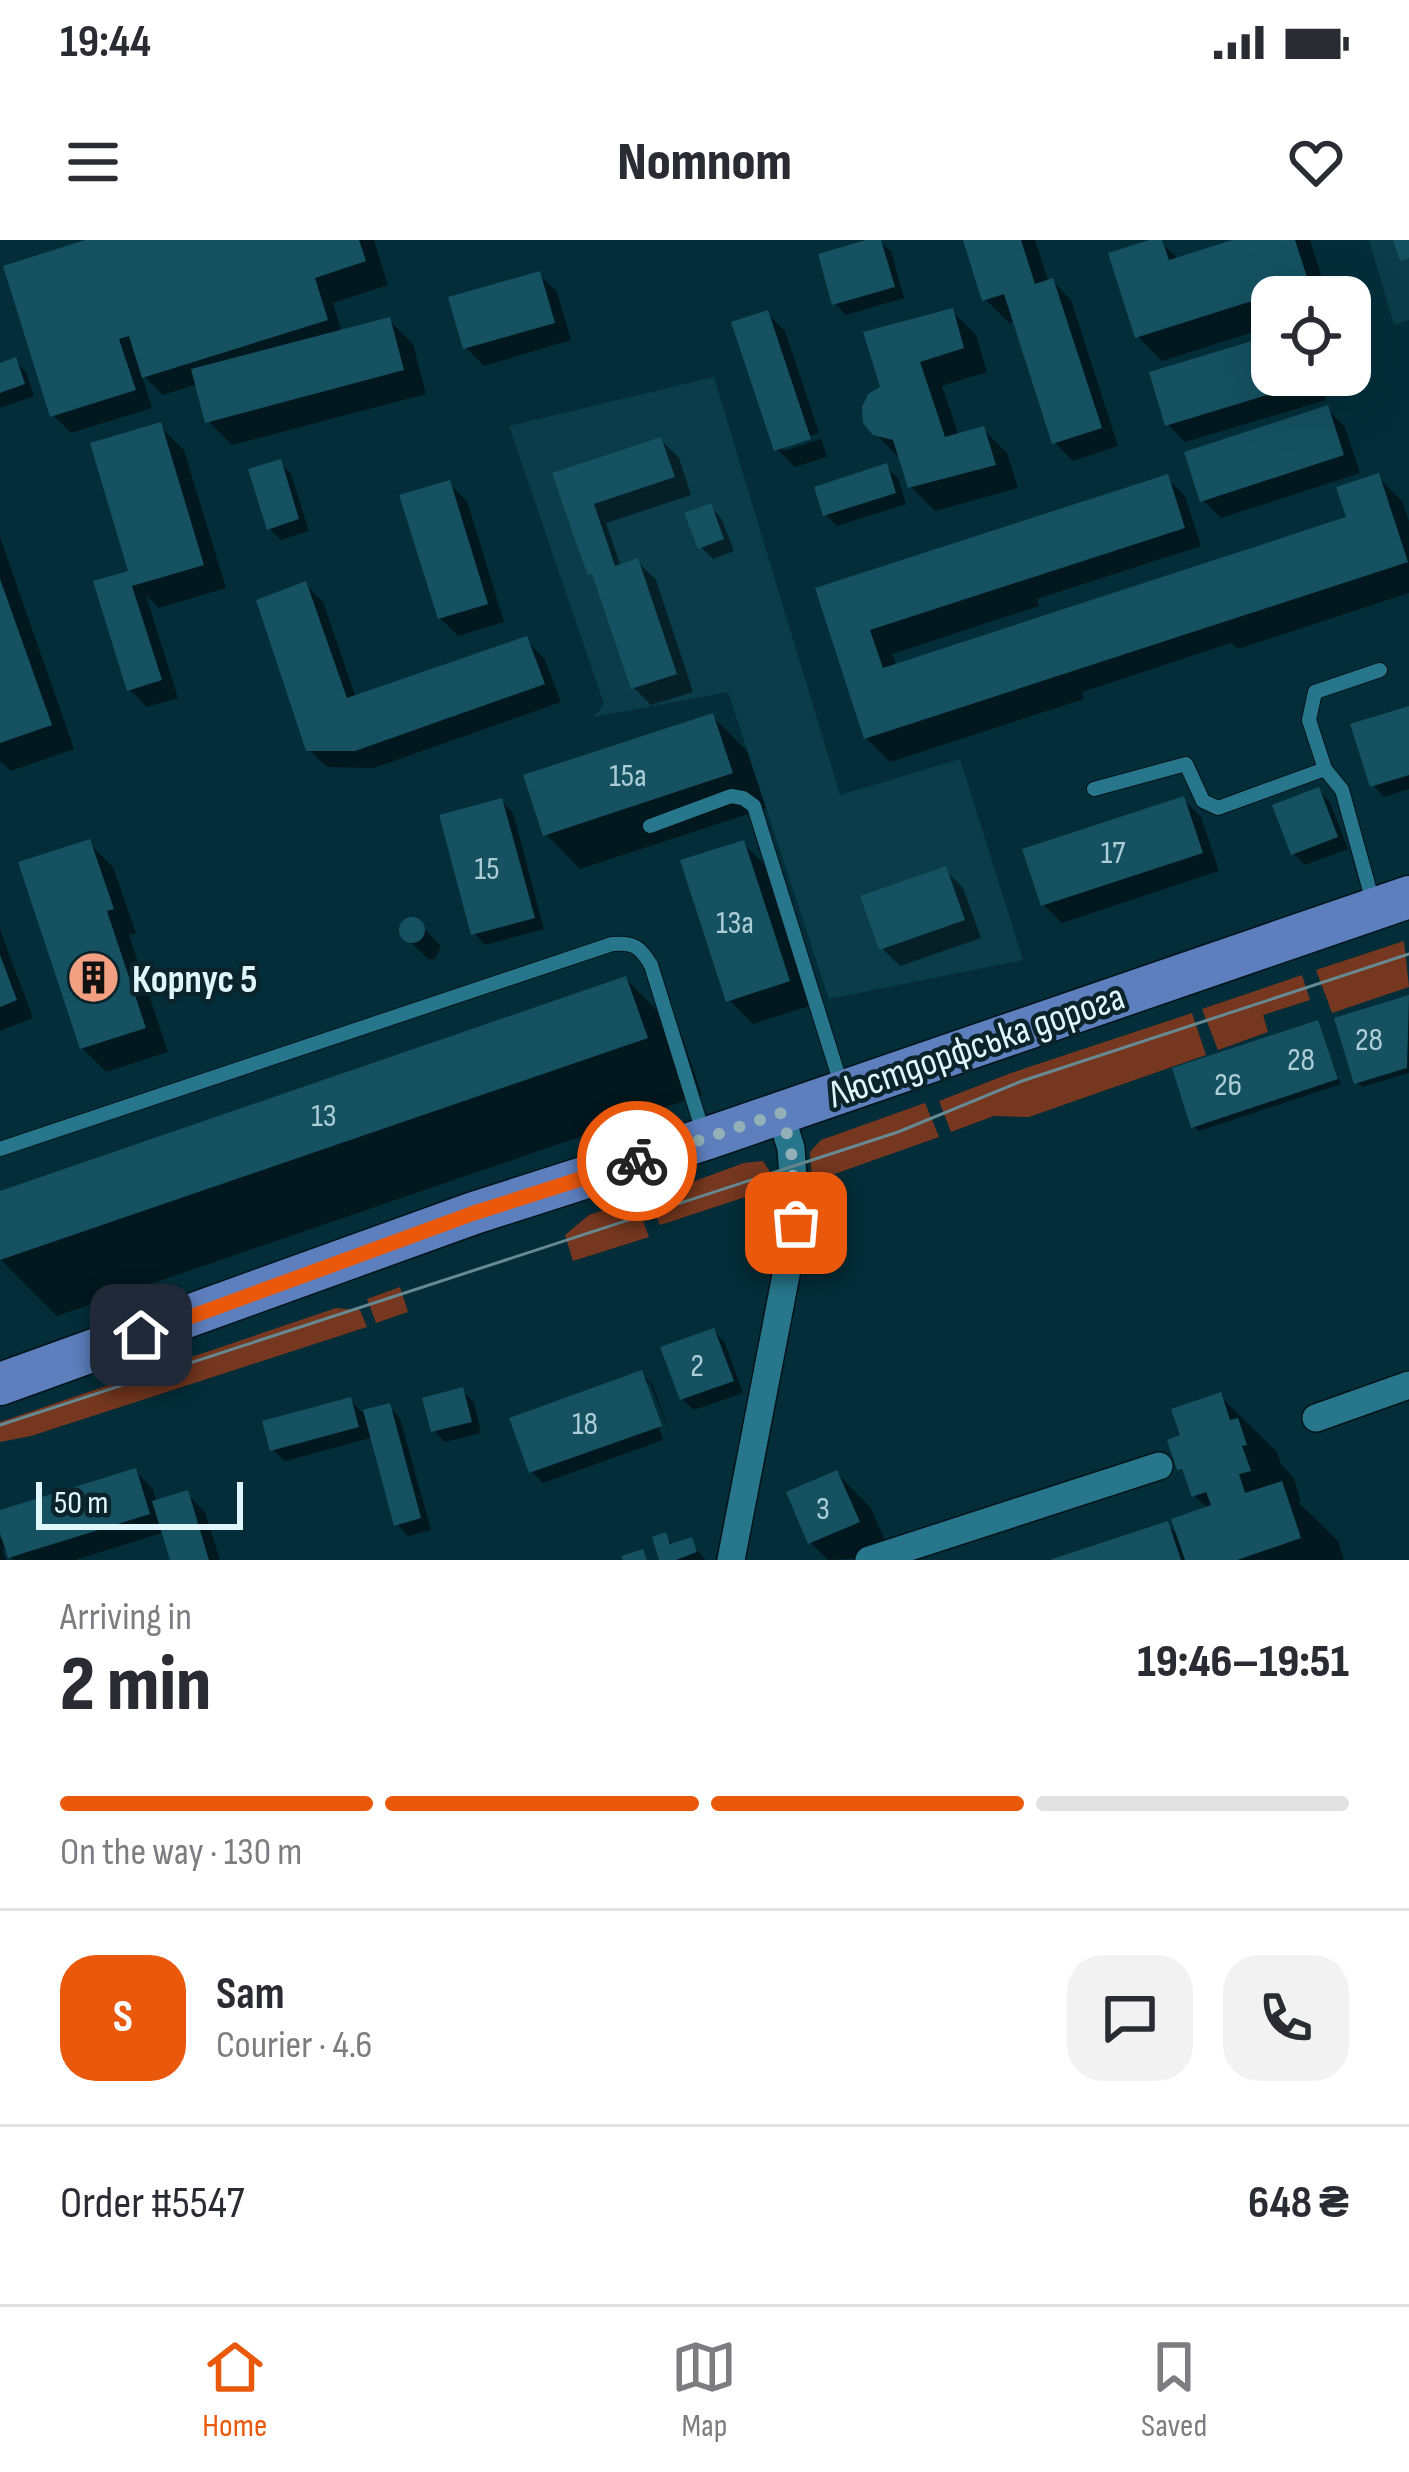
<!DOCTYPE html>
<meta charset="utf-8">
<style>
body{margin:0;font-family:"Sofia Sans Condensed",sans-serif;background:#f2f2f3;color:#2b2b33;height:100vh;display:flex;flex-direction:column;font-size:45px;white-space:nowrap}
*{box-sizing:border-box;margin:0}
p{font-size:39px;color:#7c7c81}
.icon{flex:none;width:66px;height:66px;fill:none;stroke:currentColor;stroke-width:2;stroke-linecap:round;stroke-linejoin:round}
.map{position:relative;height:1320px;overflow:hidden}
.details{display:flex;flex-direction:column;background:#fff;flex:1}
.details>*{flex:none}
.buttons{position:absolute;left:1251px;top:36px;display:grid;gap:24px}
.buttons a{display:grid;place-items:center;width:120px;height:120px;border-radius:24px;background:#fff;box-shadow:0 12px 48px #0002;font-size:60px}
.scale{position:absolute;left:36px;bottom:30px;width:207px;box-sizing:border-box;padding-left:12px;border:6px solid #e0f6fd;border-top:0;font-size:33px;line-height:42px;white-space:nowrap;color:#e0f6fd;-webkit-text-stroke:9px #0b232a;paint-order:stroke}
.pin{position:absolute;display:grid;place-items:center;width:102px;height:102px;color:#fff;margin:-51px;border-radius:24px;box-shadow:0 6px 18px #0006}
.courier{position:absolute;display:grid;place-items:center;width:120px;height:120px;margin:-60px;border:9px solid #ea580c;border-radius:50%;background:#fff;color:#222;box-shadow:0 3px 15px #0007}
.overview em{font-style:normal;font-weight:800}
.overview div{display:flex;flex-direction:column-reverse}
.overview{display:flex;align-items:center;justify-content:space-between;height:204px;padding:0 60px}
h1{font-size:78px;font-weight:800;line-height:90px}
.bar{display:grid;grid-template-columns:repeat(4,1fr);gap:18px 12px;align-content:center;height:144px;padding:0 60px}
.bar i{height:15px;border-radius:9px;background:#e1e1e2}
.bar .on{background:#ea580c}
.bar p{grid-column:span 4}
.line{display:flex;align-items:center;gap:30px;padding:0 60px;border-top:3px solid #e1e1e2}
.line div{flex:1}
.round{display:grid;place-items:center;flex:none;width:126px;height:126px;border-radius:36px;background:#f2f2f3}
.status{display:flex;justify-content:space-between;align-items:center;height:84px;padding:0 60px;background:#fff;direction:ltr}
.status svg{height:33px;fill:currentColor}
header{display:flex;justify-content:space-between;align-items:center;height:156px;padding:0 60px;background:#fff;font-size:54px;font-weight:800}
.menu{display:flex;justify-content:space-around;align-items:center;height:168px;border-top:3px solid #e1e1e2;background:#fff;font-size:33px;color:#7c7c81}
.menu a{display:grid;justify-items:center;gap:6px}
.menu .on{color:#ea580c}
.map>svg:first-child{display:block}
.built{fill:#0a3c49}
.green{fill:#75371f}
.shadow{fill:#0007}
.building{fill:#155161}
.lines{fill:none;stroke-linecap:round;stroke-linejoin:round}
.lane-casing{stroke:#00151b;stroke-width:16}
.street-casing{stroke:#00151b;stroke-width:30}
.primary-casing{stroke:#00151b;stroke-width:45}
.lane{stroke:#28768b;stroke-width:14}
.street{stroke:#28768b;stroke-width:27}
.primary{stroke:#5e7fbe;stroke-width:42}
.tram{stroke:#678992;stroke-width:3}
.done{stroke:#93b0b8;stroke-width:12;stroke-dasharray:0 21.6}
.route{stroke:#ea580c;stroke-width:15}
.labels{text-anchor:middle;stroke-width:9;stroke-linejoin:round;paint-order:stroke}
.number-label{font-size:33px;fill:#adcdd6}
.poi-label{font-size:39px;font-weight:bold;fill:#e0f6fd;stroke:#0b232a;text-anchor:start}
.street-label{font-size:39px;fill:#e0f6fd;stroke:#0b232a}
</style>
<div class="status"><b>19:44</b><svg viewBox="0 0 49 12"><path d="M0 12V9h3v3zM5 12V6h3v6zM10 12V3h3v9zM15 12V0h3v12zM26 1h20v11H26zM47 4h2v5h-2z"/></svg></div>
<header><svg class="icon" aria-label="menu" viewBox="0 0 24 24"><path d="M4 6h16M4 12h16M4 18h16"/></svg>Nomnom<svg class="icon" aria-label="heart" viewBox="0 0 24 24"><path d="M12 20l-8-8c-3-5 5-10 8-4 3-6 11-1 8 4z"/></svg></header>
<div class="map">
<svg width="1409" height="1320" viewBox="0 0 1409 1320">
<rect width="100%" height="100%" fill="#032e39"/>
<g class="built">
<polygon points="1369,0 1409,0 1409,80 1394,85"/>
<polygon points="714,137 840,555 960,519 1023,720 829,759 728,452 594,477 604,464 509,186"/>
</g>
<g class="green">
<polygon points="1404,701 1409,747 1332,773 1316,730"/>
<polygon points="1302,735 1310,760 1263,775 1268,792 1218,810 1202,769"/>
<polygon points="1192,773 1206,815 1029,877 994,876 951,892 939,861 1011,833"/>
<polygon points="925,863 939,897 812,942 810,912 821,900"/>
<polygon points="763,921 779,946 660,985 648,958 744,923"/>
<polygon points="635,960 649,997 573,1021 565,995 589,975"/>
<polygon points="400,1047 408,1072 376,1083 367,1059"/>
<polygon points="336,1068 360,1070 367,1087 31,1196 0,1202 0,1182"/>
</g>
<g class="shadow">
<polygon points="95,0 374,0 388,45 333,63 342,93 389,80 413,104 426,154 232,205 208,181 198,144 163,155 141,133 152,168 71,193 53,175"/>
<polygon points="877,0 891,11 904,58 846,75 835,63"/>
<polygon points="966,0 1035,0 1049,43 1053,41 1071,60 1118,206 1073,221 1055,203 1016,81 1009,83 985,59"/>
<polygon points="1158,0 1180,20 1242,0 1310,0 1328,57 1272,57 1272,86 1162,121 1138,97"/>
<polygon points="539,34 557,52 571,100 484,126 466,108"/>
<polygon points="952,71 976,95 987,132 942,146 959,196 983,189 1007,213 1018,248 935,271 911,247 900,219 875,193 884,149"/>
<polygon points="767,73 785,91 819,193 783,205 783,211 821,199 827,217 795,227 777,209"/>
<polygon points="1272,98 1272,135 1319,135 1326,160 1185,202 1167,184"/>
<polygon points="15,121 26,132 34,156 0,168 0,126"/>
<polygon points="1327,169 1345,187 1360,233 1221,278 1203,260"/>
<polygon points="160,186 184,210 226,348 159,368 146,355 178,458 147,467 129,449 132,333"/>
<polygon points="661,200 679,218 691,255 606,283 621,327 638,322 656,340 693,452 651,465 633,447 598,340 591,333 569,272"/>
<polygon points="280,223 291,234 309,291 281,300 269,288"/>
<polygon points="886,227 898,238 906,264 837,286 826,275"/>
<polygon points="1378,237 1402,261 1409,281 1409,353 1238,409 1231,403 1082,452 1084,459 890,522 866,498 819,350 1167,238 1185,256 1201,306 1037,359 1039,366 892,414 897,427 1350,279"/>
<polygon points="449,243 467,261 504,382 458,396 440,378"/>
<polygon points="710,266 721,278 734,311 713,319 701,307"/>
<polygon points="0,297 74,509 11,531 0,521"/>
<polygon points="305,344 323,362 356,458 526,400 544,418 561,462 374,528 327,527 308,509"/>
<polygon points="1409,469 1409,549 1384,557 1373,545"/>
<polygon points="712,476 747,511 766,568 580,629 546,594"/>
<polygon points="1318,550 1330,562 1348,609 1305,625 1294,614"/>
<polygon points="1183,559 1201,577 1219,631 1062,683 1044,665"/>
<polygon points="502,561 513,573 544,689 485,705 474,693"/>
<polygon points="89,603 113,627 136,693 129,695 168,812 106,832 82,808"/>
<polygon points="743,603 767,627 812,765 753,784 729,760"/>
<polygon points="945,630 963,648 981,698 900,726 882,708"/>
<polygon points="408,680 416,680 441,706 435,719 428,719 402,694 403,686"/>
<polygon points="0,690 33,778 0,791"/>
<polygon points="626,739 682,796 702,855 57,1076 0,1019 0,954"/>
<polygon points="1409,758 1409,833 1362,847 1357,842 1338,780"/>
<polygon points="1317,783 1341,844 1199,891 1194,886"/>
<polygon points="714,1091 725,1103 743,1153 694,1170 682,1159"/>
<polygon points="641,1134 653,1145 671,1197 650,1143 644,1143 663,1200 543,1243 531,1231"/>
<polygon points="462,1151 474,1162 481,1193 445,1202 434,1190"/>
<polygon points="1220,1156 1277,1212 1281,1224 1294,1238 1301,1261 1298,1262 1338,1301 1344,1320 1058,1320 1167,1285 1181,1298 1208,1269 1194,1255 1188,1237 1180,1228 1184,1197"/>
<polygon points="350,1160 363,1173 389,1166 400,1178 431,1290 408,1296 397,1284 374,1197 285,1221 273,1210"/>
<polygon points="135,1231 153,1249 157,1263 187,1254 205,1272 220,1320 173,1320 165,1292 75,1320 14,1320 2,1308 6,1320 0,1320 0,1298 7,1304 0,1273"/>
<polygon points="837,1233 871,1268 892,1317 828,1320 810,1302"/>
<polygon points="665,1296 675,1306 691,1301 705,1320 662,1320"/>
</g>
<g class="building">
<polygon points="85,0 359,0 366,21 315,38 328,80 142,138 129,96 119,99 136,150 50,177 3,26"/>
<polygon points="866,0 881,0 895,47 832,65 818,14"/>
<polygon points="963,0 1021,0 1035,44 1053,38 1102,188 1052,204 1004,54 982,61"/>
<polygon points="1149,0 1162,0 1169,20 1232,0 1295,0 1309,43 1135,98 1108,13"/>
<polygon points="1393,0 1409,0 1409,18 1400,21"/>
<polygon points="540,31 555,83 463,109 448,57"/>
<polygon points="953,68 964,108 920,122 945,197 984,186 996,225 908,248 893,200 873,195 863,183 862,167 868,154 880,147 863,92"/>
<polygon points="768,70 811,199 774,211 731,82"/>
<polygon points="390,77 404,130 205,183 191,129"/>
<polygon points="1272,95 1272,135 1308,135 1310,142 1165,186 1149,132"/>
<polygon points="16,117 25,144 0,153 0,123"/>
<polygon points="1328,165 1344,215 1200,262 1184,212"/>
<polygon points="161,182 204,325 132,346 162,440 127,451 93,341 128,331 90,203"/>
<polygon points="661,197 675,237 594,264 615,326 638,318 677,434 631,449 592,334 588,335 576,303 552,233"/>
<polygon points="281,219 299,279 267,290 248,229"/>
<polygon points="887,223 896,253 823,276 814,247"/>
<polygon points="1379,233 1408,322 864,499 815,348 1168,234 1185,288 870,390 883,428 1346,277 1336,247"/>
<polygon points="450,240 488,364 438,379 399,255"/>
<polygon points="711,263 724,299 698,309 684,273"/>
<polygon points="0,339 52,485 0,503"/>
<polygon points="306,341 347,458 527,396 545,444 355,511 306,511 256,360"/>
<polygon points="1409,466 1409,535 1370,547 1350,484"/>
<polygon points="713,473 733,533 543,596 523,535"/>
<polygon points="1319,547 1338,597 1291,615 1272,565"/>
<polygon points="1184,556 1203,613 1041,666 1022,609"/>
<polygon points="502,558 535,678 471,695 439,575"/>
<polygon points="90,599 114,669 107,671 146,788 80,809 18,622"/>
<polygon points="744,600 790,741 726,762 680,620"/>
<polygon points="946,626 965,680 879,710 860,656"/>
<circle cx="412" cy="690" r="13"/>
<polygon points="0,715 17,760 0,767"/>
<polygon points="626,736 648,798 0,1020 0,951"/>
<polygon points="1409,755 1407,828 1354,844 1334,778"/>
<polygon points="1318,780 1338,839 1191,888 1172,828"/>
<polygon points="714,1088 734,1141 680,1160 660,1107"/>
<polygon points="642,1130 662,1186 529,1233 509,1178"/>
<polygon points="463,1147 472,1182 431,1192 422,1158"/>
<polygon points="1221,1152 1230,1180 1238,1178 1247,1205 1242,1206 1251,1231 1239,1234 1245,1253 1282,1241 1301,1298 1237,1320 1185,1320 1171,1279 1211,1265 1206,1252 1192,1257 1182,1229 1177,1230 1167,1200 1180,1195 1171,1169"/>
<polygon points="351,1157 359,1187 270,1211 262,1181"/>
<polygon points="390,1163 421,1278 394,1286 363,1170"/>
<polygon points="136,1228 150,1274 8,1318 0,1293 0,1270"/>
<polygon points="837,1230 860,1282 808,1304 786,1252"/>
<polygon points="188,1250 209,1320 170,1320 152,1261"/>
<polygon points="1168,1281 1181,1320 1052,1320 1052,1319"/>
<polygon points="666,1292 670,1304 692,1297 697,1312 676,1320 659,1320 652,1297"/>
<polygon points="643,1309 647,1320 623,1320 621,1316"/>
</g>
<g class="lines">
<defs>
<g id="lane">
<polyline points="1325,529 1309,480 1315,452 1380,430"/>
<polyline points="1094,549 1186,524 1203,561 1218,568 1325,529 1342,550 1373,662"/>
<polyline points="650,586 731,556 743,558 754,566 841,844"/>
<path d="M0 909 612 704C634 702 640 707 651 725L703 892"/>
</g>
<g id="street">
<polyline points="1316,1178 1409,1145"/>
<polyline points="731,1320 796,983 791,908 780,873"/>
<polyline points="869,1320 1159,1226"/>
</g>
<polyline id="primary" points="0,1144 474,973 705,899 1409,657"/>
</defs>
<use href="#lane" class="lane-casing"/>
<use href="#street" class="street-casing"/>
<use href="#primary" class="primary-casing"/>
<use href="#lane" class="lane"/>
<use href="#street" class="street"/>
<use href="#primary" class="primary"/>
<polyline class="tram" points="0,1185 898,892 1022,841 1409,714"/>
</g>
<g class="lines">
<polyline class="done" points="637,921 781,873 791,908 796,983"/>
<polyline class="route" points="141,1095 474,973 637,921"/>
</g>
<defs>
<symbol id="building-disc" viewBox="-11 -11 22 22"><circle r="9.5" fill="#f3a082" stroke="#0b232a"/><path d="M-4-6H4V6H1V3H-1V6H-4ZM-2.5-4.3h1.7v1.8h-1.7ZM.8-4.3h1.7v1.8H.8ZM-2.5-1h1.7V.8h-1.7ZM.8-1h1.7V.8H.8Z" fill="#111"/></symbol>
</defs>
<g fill-rule="evenodd">
<use href="#building-disc" x="64" y="708" width="59" height="59"/>
</g>
<g class="labels">
<g class="number-label">
<text x="628" y="546">15а</text>
<text x="1113" y="623">17</text>
<text x="487" y="639">15</text>
<text x="735" y="693">13а</text>
<text x="1369" y="810">28</text>
<text x="1301" y="830">28</text>
<text x="1228" y="855">26</text>
<text x="324" y="886">13</text>
<text x="697" y="1136">2</text>
<text x="585" y="1194">18</text>
<text x="823" y="1279">3</text>
</g>
<g class="poi-label">
<text x="132" y="752">Корпус 5</text>
</g>
<g class="street-label">
<text transform="translate(976 804) rotate(-19)" y="14">Люстдорфська дорога</text>
</g>
</g>
</svg>
<div class="buttons">
<a><svg class="icon" aria-label="locate" viewBox="0 0 24 24"><circle cx="12" cy="12" r="6"/><path d="M12 2v4M12 18v4M2 12h4M18 12h4"/></svg></a>
</div>
<div class="scale">50 m</div>
<div class="pin" style="left:796px;top:983px;background:#ea580c"><svg class="icon" aria-label="bag" viewBox="0 0 24 24"><path d="M5 8h14l-1 12H6zM9 8a3 3 0 0 1 6 0"/></svg></div>
<div class="pin" style="left:141px;top:1095px;background:#1f2937"><svg class="icon" aria-label="home" viewBox="0 0 24 24"><path d="M3 11l9-7 9 7M6 9v11h12V9"/></svg></div>
<div class="courier" style="left:637px;top:921px"><svg class="icon" aria-label="bike" viewBox="0 0 24 24"><circle cx="6" cy="16" r="4"/><circle cx="18" cy="16" r="4"/><path d="M6 16l4-8h5l3 8M10 8l3 8H6M13 5h3"/></svg></div>
</div>
<section class="details">
<div class="overview"><div><h1>2 min</h1><p>Arriving in</p></div><em>19:46–19:51</em></div>
<div class="bar"><i class="on"></i><i class="on"></i><i class="on"></i><i></i><p>On the way · 130 m</p></div>
<div class="line" style="height:216px"><b class="round" style="background:#ea580c;color:#fff">S</b><div><b>Sam</b><p>Courier · 4.6</p></div><a class="round"><svg class="icon" aria-label="chat" viewBox="0 0 24 24"><path d="M4 5h16v11H9l-5 4z"/></svg></a><a class="round"><svg class="icon" aria-label="phone" viewBox="0 0 24 24"><path d="M5 4h4l2 5-3 2q2 4 5 5l2-3 5 2v4C11 20 4 13 5 4z"/></svg></a></div>
<div class="line" style="height:156px"><div>Order #5547</div><b>648 ₴</b></div>
</section>
<nav class="menu">
<a class="on"><svg class="icon" aria-label="home" viewBox="0 0 24 24"><path d="M3 11l9-7 9 7M6 9v11h12V9"/></svg>Home</a>
<a><svg class="icon" aria-label="map" viewBox="0 0 24 24"><path d="M3 6l6-2 6 2 6-2v14l-6 2-6-2-6 2zM9 4v14M15 6v14"/></svg>Map</a>
<a><svg class="icon" aria-label="saved" viewBox="0 0 24 24"><path d="M7 4h10v16l-5-4-5 4z"/></svg>Saved</a>
</nav>
